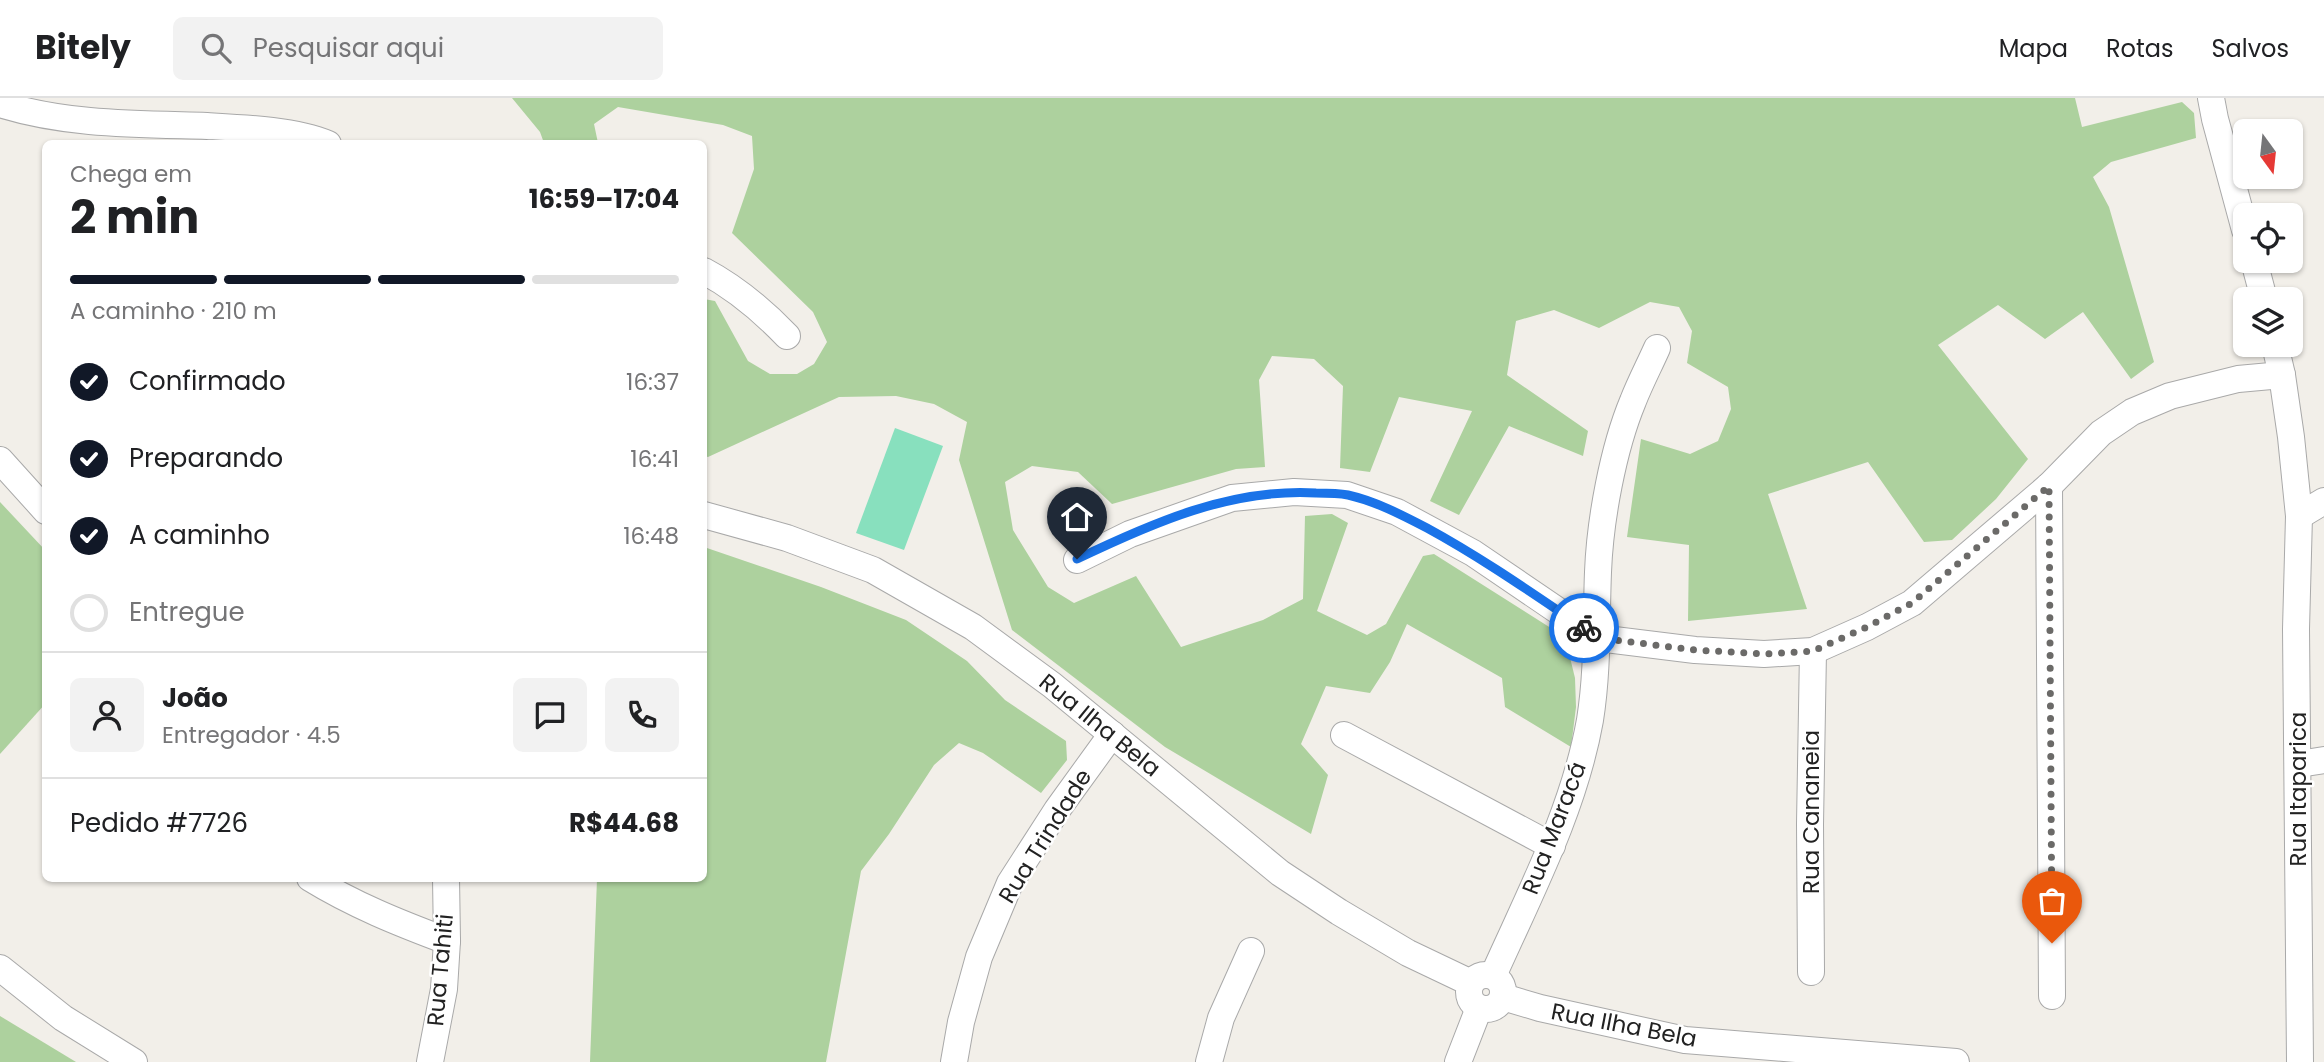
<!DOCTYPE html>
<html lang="pt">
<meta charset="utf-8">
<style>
body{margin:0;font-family:Poppins,sans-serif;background:#f2f2f2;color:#202124;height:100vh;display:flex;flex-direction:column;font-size:26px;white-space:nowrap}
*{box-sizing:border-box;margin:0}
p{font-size:23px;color:#757577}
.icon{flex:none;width:38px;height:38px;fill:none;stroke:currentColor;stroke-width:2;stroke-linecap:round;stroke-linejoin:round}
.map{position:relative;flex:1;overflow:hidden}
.drawer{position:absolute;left:42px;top:42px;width:665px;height:742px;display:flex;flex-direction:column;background:#fff;border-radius:10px;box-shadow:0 2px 5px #0004}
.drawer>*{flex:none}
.needle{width:46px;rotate:165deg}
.fabs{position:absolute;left:2233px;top:21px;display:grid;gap:14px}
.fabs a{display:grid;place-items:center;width:70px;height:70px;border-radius:10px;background:#fff;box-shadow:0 2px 5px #0004;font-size:35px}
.pin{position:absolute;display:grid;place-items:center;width:60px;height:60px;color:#fff;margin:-72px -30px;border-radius:50% 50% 50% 0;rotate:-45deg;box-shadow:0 0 7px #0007}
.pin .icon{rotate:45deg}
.courier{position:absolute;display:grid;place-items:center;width:70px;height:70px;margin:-35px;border:5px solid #1a73e8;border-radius:50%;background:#fff;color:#222;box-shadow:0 2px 9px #0007}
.summary em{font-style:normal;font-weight:700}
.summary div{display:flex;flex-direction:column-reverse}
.summary{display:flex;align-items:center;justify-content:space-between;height:119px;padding:0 28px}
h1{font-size:46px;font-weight:700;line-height:52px}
.bar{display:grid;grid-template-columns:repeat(4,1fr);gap:10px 7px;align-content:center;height:84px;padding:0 28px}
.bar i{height:9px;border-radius:5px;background:#e0e0e0}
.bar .active{background:#111827}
.bar p{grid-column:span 4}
.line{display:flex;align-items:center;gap:18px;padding:0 28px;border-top:2px solid #e0e0e0}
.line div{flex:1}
.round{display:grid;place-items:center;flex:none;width:74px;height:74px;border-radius:10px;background:#f2f2f2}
ol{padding:0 28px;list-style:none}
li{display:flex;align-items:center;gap:21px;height:77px}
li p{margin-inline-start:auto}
li .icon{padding:7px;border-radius:50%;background:#111827;color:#fff;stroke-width:4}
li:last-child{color:#757577}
li i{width:38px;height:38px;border:4px solid #e0e0e0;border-radius:50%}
header{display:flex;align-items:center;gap:42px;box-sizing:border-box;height:98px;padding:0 35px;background:#fff;border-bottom:2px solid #e0e0e0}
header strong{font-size:33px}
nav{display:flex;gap:38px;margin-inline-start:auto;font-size:24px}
.search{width:490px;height:63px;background:#f2f2f2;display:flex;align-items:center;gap:18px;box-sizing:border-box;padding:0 24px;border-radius:10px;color:#757577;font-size:26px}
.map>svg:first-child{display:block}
.forest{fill:#add19e}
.pitch{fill:#88e0be}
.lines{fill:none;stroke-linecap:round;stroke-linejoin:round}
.minor-casing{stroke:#a9a9a9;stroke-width:28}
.minor{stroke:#fff;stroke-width:26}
.done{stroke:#6b6a68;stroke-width:7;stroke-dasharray:0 12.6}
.route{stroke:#1a73e8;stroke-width:9}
.labels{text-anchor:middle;stroke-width:5;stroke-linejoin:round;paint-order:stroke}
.street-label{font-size:23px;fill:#222;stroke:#fff}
</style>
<header>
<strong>Bitely</strong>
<div class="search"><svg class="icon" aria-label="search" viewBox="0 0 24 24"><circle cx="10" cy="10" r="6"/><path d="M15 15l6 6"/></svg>Pesquisar aqui</div>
<nav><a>Mapa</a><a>Rotas</a><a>Salvos</a></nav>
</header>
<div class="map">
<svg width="2324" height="964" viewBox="0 0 2324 964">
<rect width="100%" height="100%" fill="#f2efe9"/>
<g class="forest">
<polygon points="512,0 2075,0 2082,29 2182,4 2194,15 2196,40 2111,64 2093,79 2109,109 2154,264 2131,281 2083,214 2045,241 1998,207 1938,247 2028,361 1996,401 1952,442 1924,444 1868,364 1768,396 1807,511 1688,523 1689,447 1627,439 1641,341 1690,356 1718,343 1731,311 1728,289 1687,265 1692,233 1679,209 1650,204 1599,230 1554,212 1516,223 1507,277 1588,333 1583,358 1509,328 1459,417 1430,403 1472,313 1399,299 1370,374 1340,370 1343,288 1314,261 1272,258 1259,282 1265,369 1236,371 1112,406 1078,374 1032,368 1005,384 1013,432 1048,489 1074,505 1136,478 1181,549 1263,522 1303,501 1305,418 1332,416 1348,425 1317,513 1367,537 1386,526 1423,458 1434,456 1565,539 1575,580 1576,609 1571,649 1505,609 1502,580 1407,526 1390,564 1370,595 1326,588 1301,646 1328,677 1311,736 1165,649 1012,532 959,362 967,324 934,306 896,298 839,299 708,359 704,358 704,201 715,203 748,263 770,276 797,276 814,266 827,244 813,214 732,135 754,71 752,38 723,27 618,9 594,26 598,45 544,45 540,34"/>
<polygon points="0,404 45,452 46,605 0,656"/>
<polygon points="704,449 821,489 906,522 967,563 1005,602 1066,643 1067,662 1041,695 983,655 959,645 934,667 889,736 861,773 826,964 590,964 597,781 704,780"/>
<polygon points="0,918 76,964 0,964"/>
</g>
<polygon class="pitch" points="895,330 943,348 904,452 856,435"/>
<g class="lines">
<defs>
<g id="minor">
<polyline points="2211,0 2215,21 2245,132"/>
<path d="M0 6C66 27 138 26 207 28 243 30 294 32 328 46"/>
<polyline points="2254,163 2264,201"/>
<path d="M704 173C736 190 762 212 787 238"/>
<polyline points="2275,247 2282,277 2291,339 2299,418 2296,531 2300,964"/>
<polyline points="0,362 46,413"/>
<polyline points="2049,388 2052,898"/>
<polyline points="704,417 787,440 873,472 973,529 1052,587 1280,775 1339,814 1408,855 1471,885"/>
<polyline points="2299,418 2324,403"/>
<polyline points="1077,462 1130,436 1232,400 1294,394 1347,397 1397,414 1473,455 1598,540 1695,552 1764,556 1813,553 1867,529 1912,505 2049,388 2101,335 2132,314 2170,298 2238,281 2282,277"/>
<polyline points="1344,637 1552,748"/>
<polyline points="2299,666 2324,662"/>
<path d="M310 780C354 807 399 825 447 843"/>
<polyline points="0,870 63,920 134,964"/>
<polyline points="1811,874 1810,726 1813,553"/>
<circle cx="1486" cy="894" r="17"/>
<path d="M1493 878C1530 795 1574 712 1590 622 1598 572 1596 523 1598 474 1600 422 1613 351 1633 303 1640 285 1649 268 1657 250"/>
<polyline points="1503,899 1540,910 1685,942 1956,964"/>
<polyline points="430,964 444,891 447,843 446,780"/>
<polyline points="954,964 961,924 979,859 1010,785 1057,712 1112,636"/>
<polyline points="1209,964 1221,920 1251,853"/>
<polyline points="1458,964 1479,910"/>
</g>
</defs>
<use href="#minor" class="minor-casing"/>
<use href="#minor" class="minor"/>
</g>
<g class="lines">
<polyline class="done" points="1584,530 1598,540 1695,552 1764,556 1813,553 1867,529 1912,505 2049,388 2052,845"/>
<path class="route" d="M1077 461C1152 425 1231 390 1316 395 1326 395 1338 395 1348 397 1375 403 1402 417 1427 430 1482 460 1532 495 1584 530"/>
</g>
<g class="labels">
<g class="street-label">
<text transform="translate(1100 627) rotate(39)" y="8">Rua Ilha Bela</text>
<text transform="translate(2298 691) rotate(-90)" y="8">Rua Itaparica</text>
<text transform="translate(1811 714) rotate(-90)" y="8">Rua Cananeia</text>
<text transform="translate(1554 730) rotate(-69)" y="8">Rua Maracá</text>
<text transform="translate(1045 738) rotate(-58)" y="8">Rua Trindade</text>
<text transform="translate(440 872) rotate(-85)" y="8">Rua Tahiti</text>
<text transform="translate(1624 927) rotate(11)" y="8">Rua Ilha Bela</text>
</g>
</g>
</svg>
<div class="fabs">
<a><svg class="needle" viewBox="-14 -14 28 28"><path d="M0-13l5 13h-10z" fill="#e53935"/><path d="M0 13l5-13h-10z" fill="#757577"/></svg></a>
<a><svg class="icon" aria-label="locate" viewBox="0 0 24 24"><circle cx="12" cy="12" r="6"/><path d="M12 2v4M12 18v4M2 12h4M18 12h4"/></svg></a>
<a><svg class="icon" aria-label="layers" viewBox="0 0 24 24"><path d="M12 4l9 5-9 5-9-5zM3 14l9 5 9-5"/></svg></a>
</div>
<div class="pin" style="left:2052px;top:845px;background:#ea580c"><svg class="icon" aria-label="bag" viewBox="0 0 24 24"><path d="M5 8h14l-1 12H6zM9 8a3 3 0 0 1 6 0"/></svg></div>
<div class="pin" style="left:1077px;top:461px;background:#1f2937"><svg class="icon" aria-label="home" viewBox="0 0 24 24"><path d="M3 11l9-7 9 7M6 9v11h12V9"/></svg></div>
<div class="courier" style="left:1584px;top:530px"><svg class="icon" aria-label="bike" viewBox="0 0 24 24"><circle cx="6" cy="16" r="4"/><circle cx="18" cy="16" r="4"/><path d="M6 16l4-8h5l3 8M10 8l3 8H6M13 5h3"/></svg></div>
<section class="drawer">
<div class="summary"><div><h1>2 min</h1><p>Chega em</p></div><em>16:59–17:04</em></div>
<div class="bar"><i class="active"></i><i class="active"></i><i class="active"></i><i></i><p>A caminho · 210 m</p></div>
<ol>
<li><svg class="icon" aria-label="check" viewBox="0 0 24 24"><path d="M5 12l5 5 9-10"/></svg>Confirmado<p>16:37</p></li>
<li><svg class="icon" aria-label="check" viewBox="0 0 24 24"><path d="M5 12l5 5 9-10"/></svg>Preparando<p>16:41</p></li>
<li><svg class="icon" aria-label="check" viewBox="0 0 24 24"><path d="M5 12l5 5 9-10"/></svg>A caminho<p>16:48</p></li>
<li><i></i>Entregue</li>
</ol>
<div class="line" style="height:126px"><a class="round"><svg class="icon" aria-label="person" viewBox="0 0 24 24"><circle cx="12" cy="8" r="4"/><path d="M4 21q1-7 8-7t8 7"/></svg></a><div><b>João</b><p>Entregador · 4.5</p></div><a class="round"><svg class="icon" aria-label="chat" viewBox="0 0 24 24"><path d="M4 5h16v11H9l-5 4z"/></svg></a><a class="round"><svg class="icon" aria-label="phone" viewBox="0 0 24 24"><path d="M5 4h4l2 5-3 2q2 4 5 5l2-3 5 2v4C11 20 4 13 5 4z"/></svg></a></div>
<div class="line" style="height:91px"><div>Pedido #7726</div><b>R$44.68</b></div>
</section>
</div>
